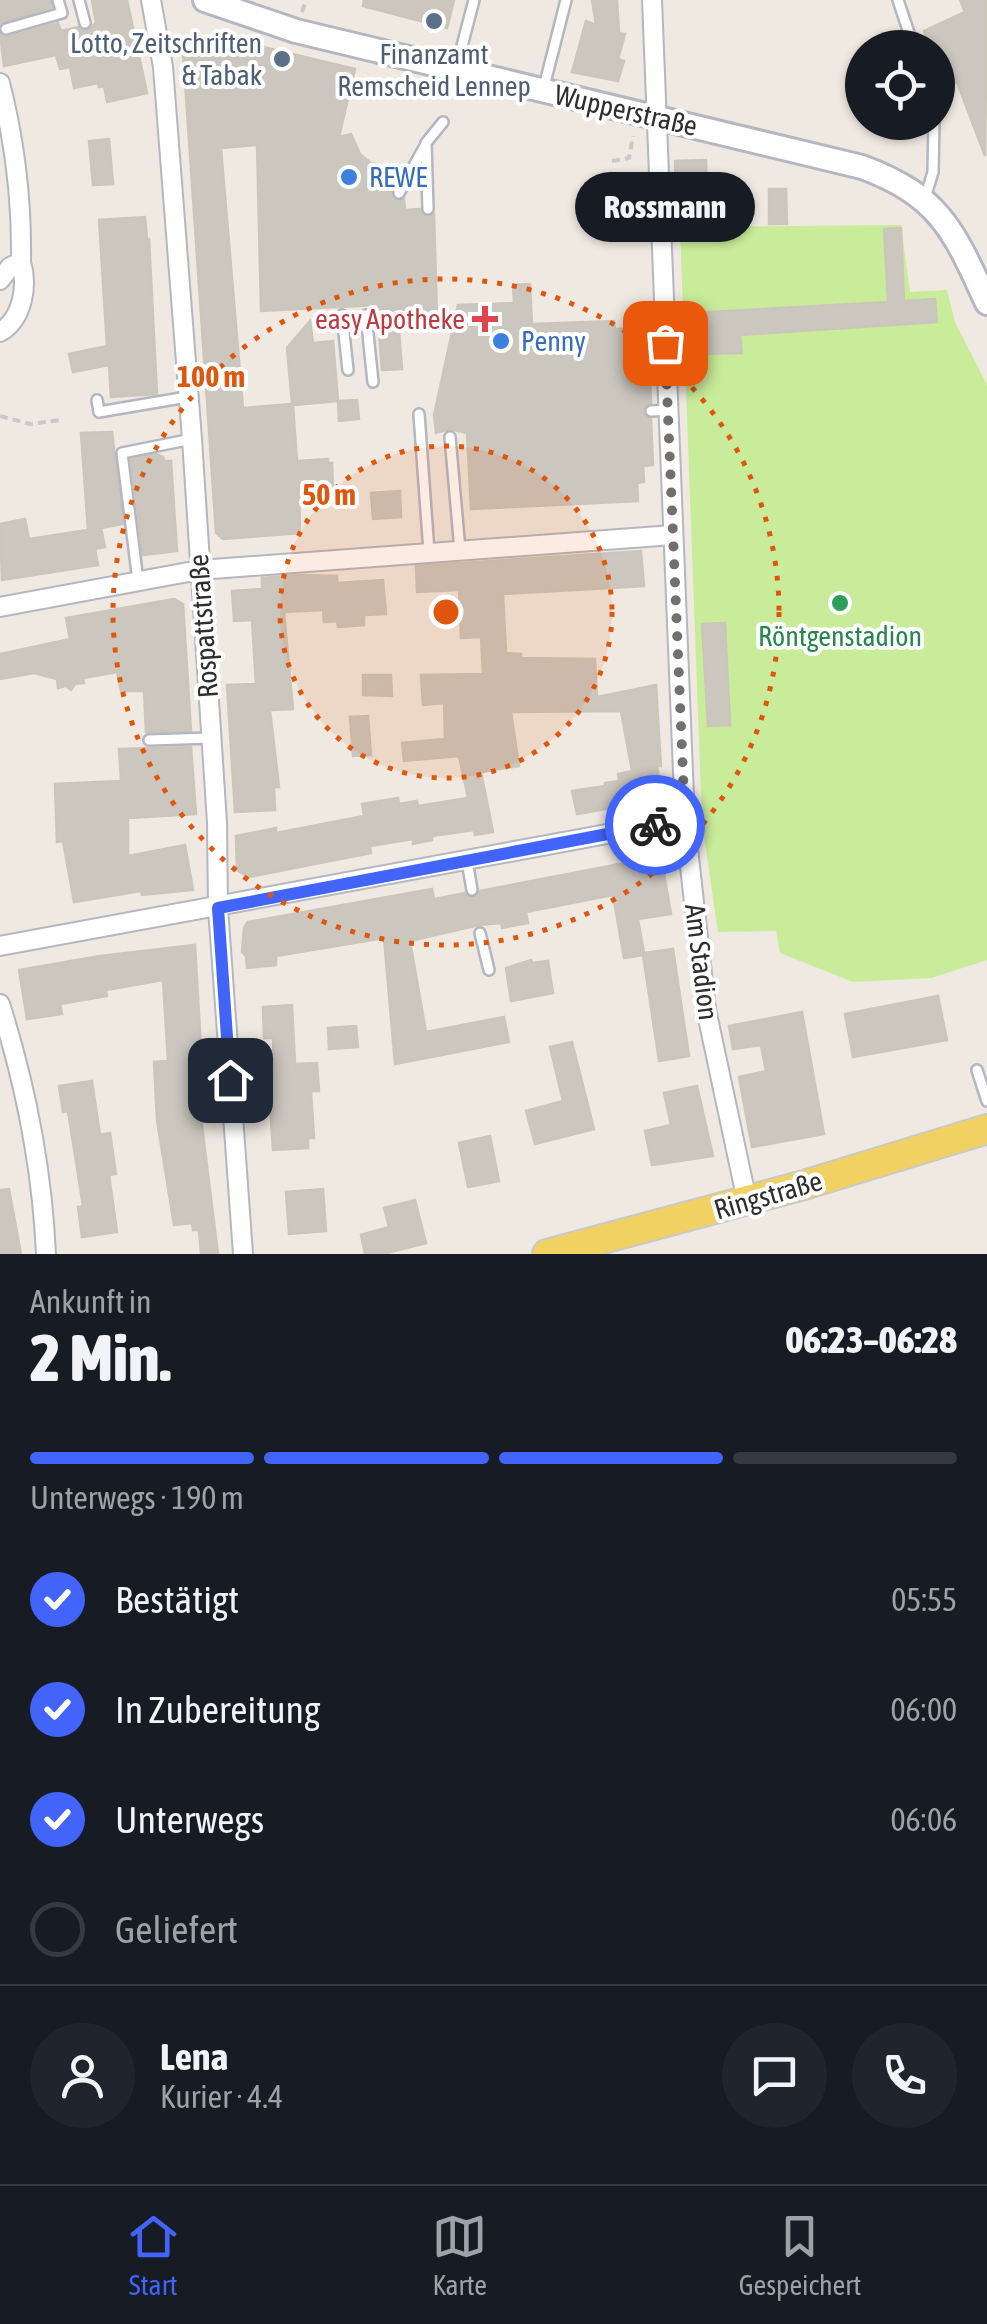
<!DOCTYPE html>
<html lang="de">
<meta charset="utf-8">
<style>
body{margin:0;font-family:"Asap Condensed",sans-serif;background:#20242c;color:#f1f3f6;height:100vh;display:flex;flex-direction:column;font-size:38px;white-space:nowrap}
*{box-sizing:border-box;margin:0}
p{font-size:32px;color:#9ea1a6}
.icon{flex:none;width:55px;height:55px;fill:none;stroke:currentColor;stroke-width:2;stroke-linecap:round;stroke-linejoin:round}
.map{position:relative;height:1254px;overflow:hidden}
.sheet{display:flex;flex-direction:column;background:#171b24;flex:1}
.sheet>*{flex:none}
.controls{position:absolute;left:845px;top:30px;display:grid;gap:20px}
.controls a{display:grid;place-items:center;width:110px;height:110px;border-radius:50%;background:#171b24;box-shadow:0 2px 8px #0004;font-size:50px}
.pin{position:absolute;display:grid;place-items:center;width:85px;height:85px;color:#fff;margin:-42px;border-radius:20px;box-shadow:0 5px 15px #0006}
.courier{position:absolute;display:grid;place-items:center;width:100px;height:100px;margin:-50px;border:8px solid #4264fb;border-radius:50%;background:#fff;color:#222;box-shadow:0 2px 12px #0007}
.bubble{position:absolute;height:70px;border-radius:35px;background:#171b24;box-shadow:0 2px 8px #0004;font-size:32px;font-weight:800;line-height:70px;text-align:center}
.summary em{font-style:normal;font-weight:800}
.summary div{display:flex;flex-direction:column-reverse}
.summary{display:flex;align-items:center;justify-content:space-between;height:170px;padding:0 30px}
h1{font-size:65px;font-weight:800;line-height:75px}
.bar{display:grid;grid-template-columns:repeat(4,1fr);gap:15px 10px;align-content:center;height:120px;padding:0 30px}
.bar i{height:12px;border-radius:8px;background:#363941}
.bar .active{background:#4264fb}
.bar p{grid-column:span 4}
.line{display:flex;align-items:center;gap:25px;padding:0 30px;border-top:2px solid #363941}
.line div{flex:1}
.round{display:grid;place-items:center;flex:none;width:105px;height:105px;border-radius:52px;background:#20242c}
ol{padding:0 30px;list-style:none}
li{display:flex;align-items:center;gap:30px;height:110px}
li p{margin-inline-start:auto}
li .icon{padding:10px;border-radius:50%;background:#4264fb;color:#fff;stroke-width:4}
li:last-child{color:#9ea1a6}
li i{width:55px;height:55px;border:5px solid #363941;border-radius:50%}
.dock{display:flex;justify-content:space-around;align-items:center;height:140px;border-top:2px solid #363941;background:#171b24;font-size:28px;color:#9ea1a6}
.dock a{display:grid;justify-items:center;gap:5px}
.dock .active{color:#4264fb}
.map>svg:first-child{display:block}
.pitch{fill:#c9ec9a}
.building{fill:#cbc7bf;stroke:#cbc5ba;stroke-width:2.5}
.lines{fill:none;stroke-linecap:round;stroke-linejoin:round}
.service-casing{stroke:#b4b7c1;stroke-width:14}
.minor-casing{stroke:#b4b7c1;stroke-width:22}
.tertiary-casing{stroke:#b4b7c1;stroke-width:28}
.primary-casing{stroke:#c9c9c9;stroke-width:32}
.path{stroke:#c9c9c9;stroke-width:4;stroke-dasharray:8 5;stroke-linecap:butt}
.service{stroke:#fff;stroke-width:9}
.minor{stroke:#fff;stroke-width:18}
.tertiary{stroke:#fff;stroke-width:22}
.primary{stroke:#f2d163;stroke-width:28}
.done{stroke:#726f6d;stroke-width:10;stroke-dasharray:0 18}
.route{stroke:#4264fb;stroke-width:12}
.ring{fill:none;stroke:#df570e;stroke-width:5;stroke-dasharray:5 10}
.service-dot{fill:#5c6f8a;stroke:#fff;stroke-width:4}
.shop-dot{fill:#3f7fe0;stroke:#fff;stroke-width:4}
.health-dot{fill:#e0444e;stroke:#fff;stroke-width:4}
.leisure-dot{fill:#2e9e5b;stroke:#fff;stroke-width:4}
.labels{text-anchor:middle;stroke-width:8;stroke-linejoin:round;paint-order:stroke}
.service-label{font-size:28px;fill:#4e5e75;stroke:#fff;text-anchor:end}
.street-label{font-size:28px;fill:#2e2e2e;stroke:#fff}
.shop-label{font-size:28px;fill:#366cbe;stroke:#fff;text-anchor:start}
.health-label{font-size:28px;fill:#be3a42;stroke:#fff;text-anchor:end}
.leisure-label{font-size:28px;fill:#27864d;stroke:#fff}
.centre{fill:#df570e;stroke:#fff;stroke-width:5}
.ring-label{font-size:30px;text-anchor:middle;font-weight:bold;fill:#df570e;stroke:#fff;stroke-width:8;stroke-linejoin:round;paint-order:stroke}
</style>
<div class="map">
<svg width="987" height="1254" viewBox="0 0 987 1254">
<rect width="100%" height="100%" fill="#efe9e1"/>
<polygon class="pitch" points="901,225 910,292 947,290 955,322 987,385 987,960 931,978 853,982 780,953 776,931 718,932 702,822 680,227"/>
<g class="building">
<polygon points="0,0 50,0 52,7 0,24"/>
<polygon points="92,0 127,0 147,93 107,102 104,86 99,87 98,83 74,88 70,67 60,69 56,55 4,66 0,34 8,37 58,23 61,31 78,27 88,30 96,23"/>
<polygon points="364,0 454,0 447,28 363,6"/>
<polygon points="592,0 617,0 619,33 625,34 618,59 624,61 618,81 572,72 586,21 596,25"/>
<polygon points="960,0 987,0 985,156 957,82 940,87 938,48 929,48 924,31 965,12"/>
<polygon points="222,37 355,69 339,137 351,134 360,154 371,163 393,168 391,194 396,200 404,199 405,210 420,209 427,217 434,214 437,317 398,318 402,369 382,370 377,305 261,311 257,145 221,148 243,408 292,404 287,348 310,321 313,343 333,341 338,401 357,400 359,419 339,421 338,401 293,405 297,461 328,459 328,463 332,463 333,489 299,490 300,533 223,539 216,533 183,53 198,52 197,45 212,44 211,38"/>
<polygon points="109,139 113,184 93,185 89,141"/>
<polygon points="706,160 707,191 676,192 675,161"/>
<polygon points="769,189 786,189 787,224 769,224"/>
<polygon points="145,217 147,239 149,239 157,394 111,397 109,365 73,372 69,354 107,346 99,220"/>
<polygon points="901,228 904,301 935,299 937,322 740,335 742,353 696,354 693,313 888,302 884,229"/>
<polygon points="530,284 532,324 614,321 615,329 648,328 651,403 643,410 645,416 651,419 653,465 643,466 644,482 637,483 638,501 471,509 467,433 450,429 436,433 434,415 458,305 514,303 513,285"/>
<polygon points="112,432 123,524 101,528 105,547 95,549 98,565 2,580 0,524 25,519 29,539 88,530 81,433"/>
<polygon points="156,454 163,457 164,461 171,461 177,551 143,555 131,459"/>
<polygon points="400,491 401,517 373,519 371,493"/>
<polygon points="641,551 644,586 503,594 506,653 521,654 521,658 595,659 597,697 656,685 660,751 661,766 657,766 662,799 577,814 572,791 605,786 605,783 619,781 618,774 632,771 621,711 511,712 519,766 481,772 493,832 475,835 474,830 432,836 432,840 413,844 413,839 370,846 371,853 249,877 237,870 236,836 276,828 276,833 364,816 362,804 398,798 399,804 417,801 418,806 468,798 459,756 404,761 402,743 445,739 444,703 423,705 421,675 483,674 481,637 461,638 459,590 417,592 416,566"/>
<polygon points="300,575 337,576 337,583 383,580 386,614 364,615 364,625 338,627 337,621 324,622 323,610 284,612 293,709 270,710 279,787 274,787 275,810 235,812 227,685 256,684 252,620 234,621 232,591 262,589 262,578"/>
<polygon points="174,599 183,604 191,731 146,732 144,691 121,691 117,672 83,678 84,683 75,684 71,690 66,686 58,688 57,679 34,673 0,679 0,654 70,639 66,618"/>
<polygon points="725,623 730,725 708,726 702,624"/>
<polygon points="363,675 391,675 392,696 363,695"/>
<polygon points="368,716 371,755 353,756 350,717"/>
<polygon points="191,747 196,814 128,818 128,856 185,845 193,890 142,895 141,891 74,902 63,841 57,842 55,784 121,781 119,749"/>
<polygon points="661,856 671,914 638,919 644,953 673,949 689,1056 659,1061 643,955 624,958 613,895 526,912 528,923 502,928 501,923 479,925 410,941 426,1032 504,1017 509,1042 395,1064 384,938 276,956 276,965 247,968 246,956 242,952 244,928 248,922 432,889 434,899 465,893 472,898 480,891"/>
<polygon points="195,945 204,1101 199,1102 218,1254 201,1254 199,1230 193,1230 192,1223 174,1225 157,1120 154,1062 168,1061 163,980 106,990 107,996 60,1004 62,1014 27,1019 19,970 100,956"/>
<polygon points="531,960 532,963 548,961 553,993 511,1001 506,968"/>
<polygon points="938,996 947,1040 853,1057 845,1014"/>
<polygon points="292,1005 295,1064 317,1063 319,1091 311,1091 314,1138 308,1138 308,1148 273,1150 268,1073 274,1072 273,1038 264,1038 263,1007"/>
<polygon points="802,1012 824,1134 752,1147 739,1077 766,1071 761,1045 733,1049 729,1026"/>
<polygon points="356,1026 358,1047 329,1049 328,1028"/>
<polygon points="572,1042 594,1129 535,1144 526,1111 563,1101 550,1047"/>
<polygon points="92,1081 100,1135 110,1133 116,1174 109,1175 117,1232 82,1237 78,1207 83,1206 68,1111 63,1112 59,1086"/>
<polygon points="697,1086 713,1156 652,1165 645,1131 671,1125 664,1093"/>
<polygon points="490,1136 499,1181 468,1187 459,1143"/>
<polygon points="9,1189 21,1254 0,1254 0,1190"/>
<polygon points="323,1189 326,1231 289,1234 286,1192"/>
<polygon points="415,1200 426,1243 383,1254 365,1254 361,1235 389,1227 384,1208"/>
</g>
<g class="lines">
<defs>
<g id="service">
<polyline points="79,0 85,23"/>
<polyline points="898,0 914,48"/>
<polyline points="6,29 62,13 58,0"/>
<polyline points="456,69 474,0"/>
<polyline points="544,87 566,0"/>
<polyline points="399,193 425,146"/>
<polyline points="925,198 933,172 934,122"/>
<polyline points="428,209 426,143 443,122"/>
<polyline points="342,315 348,370"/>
<polyline points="366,315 373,382"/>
<polyline points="97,400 99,412 187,397"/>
<polyline points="651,411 668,410"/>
<polyline points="419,414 429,552"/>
<polyline points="450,437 460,550"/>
<polyline points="138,581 122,453 192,439"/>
<polyline points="149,740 211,738"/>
<polyline points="467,861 472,890"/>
<polyline points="480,933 489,970"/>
<polyline points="977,1070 987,1101"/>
</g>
<g id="minor">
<polyline points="151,0 163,67 192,439 217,823 218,908 243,1254"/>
<polyline points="652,0 685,822 706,1009 747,1201"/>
<path d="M0 83C15 142 22 201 21 262L10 267 0 280"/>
<path d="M0 332C23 319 28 285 21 262"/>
<polyline points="0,607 199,570 673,535"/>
<polyline points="0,946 672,822 685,822"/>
<path d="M0 1004C26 1086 42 1168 46 1254"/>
</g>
<path id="tertiary" d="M205 0 296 31 862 167C940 196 954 231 987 303"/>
<polyline id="primary" points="547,1254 804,1185 987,1129"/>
</defs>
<use href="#service" class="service-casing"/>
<use href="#minor" class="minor-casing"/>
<use href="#tertiary" class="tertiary-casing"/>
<use href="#primary" class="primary-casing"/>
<g class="path">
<polyline points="302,12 306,0"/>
<polyline points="612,161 629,158 633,136"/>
<polyline points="0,416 30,424 60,420"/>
</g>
<use href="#service" class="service"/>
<use href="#minor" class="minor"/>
<use href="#tertiary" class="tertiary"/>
<use href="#primary" class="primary"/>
</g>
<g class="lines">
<polyline class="done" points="655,825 685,822 665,343"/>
<polyline class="route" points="230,1080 218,908 655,825"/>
</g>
<circle cx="446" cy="612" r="166" fill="#df570e" fill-opacity=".12"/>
<g class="ring">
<circle cx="446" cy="612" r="166"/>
<circle cx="446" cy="612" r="333"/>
</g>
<g class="service-dot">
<circle cx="434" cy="21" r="10"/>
<circle cx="282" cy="59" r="10"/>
</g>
<g class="shop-dot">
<circle cx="349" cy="177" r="10"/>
<circle cx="501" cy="341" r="10"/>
</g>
<path class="health-dot" d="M480 304h10v10h10v10h-10v10h-10v-10h-10v-10h10z"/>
<circle class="leisure-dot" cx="840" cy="603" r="10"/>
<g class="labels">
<g class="service-label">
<text x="262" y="53">Lotto, Zeitschriften<tspan x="262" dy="32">&amp; Tabak</tspan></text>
<text x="434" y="64" text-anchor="middle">Finanzamt<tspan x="434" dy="32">Remscheid Lennep</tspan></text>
</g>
<g class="street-label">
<text transform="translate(626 110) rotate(13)" y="10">Wupperstraße</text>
<text transform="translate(203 626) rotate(-94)" y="10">Rospattstraße</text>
<text transform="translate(702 962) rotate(83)" y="10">Am Stadion</text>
<text transform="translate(768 1195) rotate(-16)" y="10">Ringstraße</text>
</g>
<g class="shop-label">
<text x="369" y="187">REWE</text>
<text x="521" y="351">Penny</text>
</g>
<g class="health-label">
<text x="465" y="329">easy Apotheke</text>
</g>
<g class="leisure-label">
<text x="840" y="646">Röntgenstadion</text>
</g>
</g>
<circle cx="446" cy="612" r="15" class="centre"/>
<g class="ring-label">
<text x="211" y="387">100 m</text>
<text x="329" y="505">50 m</text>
</g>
</svg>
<div class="controls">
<a><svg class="icon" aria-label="locate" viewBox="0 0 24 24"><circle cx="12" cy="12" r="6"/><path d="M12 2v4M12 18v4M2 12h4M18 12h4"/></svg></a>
</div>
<div class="pin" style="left:665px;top:343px;background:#ea580c"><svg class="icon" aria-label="bag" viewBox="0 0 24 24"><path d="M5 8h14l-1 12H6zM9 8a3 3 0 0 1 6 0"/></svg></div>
<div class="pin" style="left:230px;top:1080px;background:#1f2937"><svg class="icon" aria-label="home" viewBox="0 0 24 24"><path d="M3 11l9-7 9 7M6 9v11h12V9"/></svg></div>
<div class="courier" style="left:655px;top:825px"><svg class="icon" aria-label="bike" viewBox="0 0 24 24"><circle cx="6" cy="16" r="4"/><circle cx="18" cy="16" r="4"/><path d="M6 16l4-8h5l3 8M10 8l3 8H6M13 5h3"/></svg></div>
<div class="bubble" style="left:575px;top:172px;width:180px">Rossmann</div>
</div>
<section class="sheet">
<div class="summary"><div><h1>2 Min.</h1><p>Ankunft in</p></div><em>06:23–06:28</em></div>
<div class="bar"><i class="active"></i><i class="active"></i><i class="active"></i><i></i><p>Unterwegs · 190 m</p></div>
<ol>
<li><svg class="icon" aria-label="check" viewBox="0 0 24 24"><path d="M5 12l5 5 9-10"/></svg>Bestätigt<p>05:55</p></li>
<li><svg class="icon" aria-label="check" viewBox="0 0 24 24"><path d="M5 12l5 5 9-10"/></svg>In Zubereitung<p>06:00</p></li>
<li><svg class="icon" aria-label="check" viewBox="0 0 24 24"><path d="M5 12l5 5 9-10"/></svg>Unterwegs<p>06:06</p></li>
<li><i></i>Geliefert</li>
</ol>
<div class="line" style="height:180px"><a class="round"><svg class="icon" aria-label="person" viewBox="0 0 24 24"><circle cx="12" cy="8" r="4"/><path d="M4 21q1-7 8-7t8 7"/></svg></a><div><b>Lena</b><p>Kurier · 4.4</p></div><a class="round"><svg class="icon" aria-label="chat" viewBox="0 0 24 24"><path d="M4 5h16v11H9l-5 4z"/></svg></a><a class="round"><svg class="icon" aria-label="phone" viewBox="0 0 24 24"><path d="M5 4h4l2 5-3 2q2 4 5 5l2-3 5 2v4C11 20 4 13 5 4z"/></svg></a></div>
</section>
<nav class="dock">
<a class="active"><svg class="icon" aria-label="home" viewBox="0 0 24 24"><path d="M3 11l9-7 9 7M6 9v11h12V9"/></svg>Start</a>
<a><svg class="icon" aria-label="map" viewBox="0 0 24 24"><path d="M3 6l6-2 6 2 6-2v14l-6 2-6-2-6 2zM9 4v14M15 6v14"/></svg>Karte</a>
<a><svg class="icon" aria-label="saved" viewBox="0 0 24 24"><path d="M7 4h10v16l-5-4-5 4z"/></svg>Gespeichert</a>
</nav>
